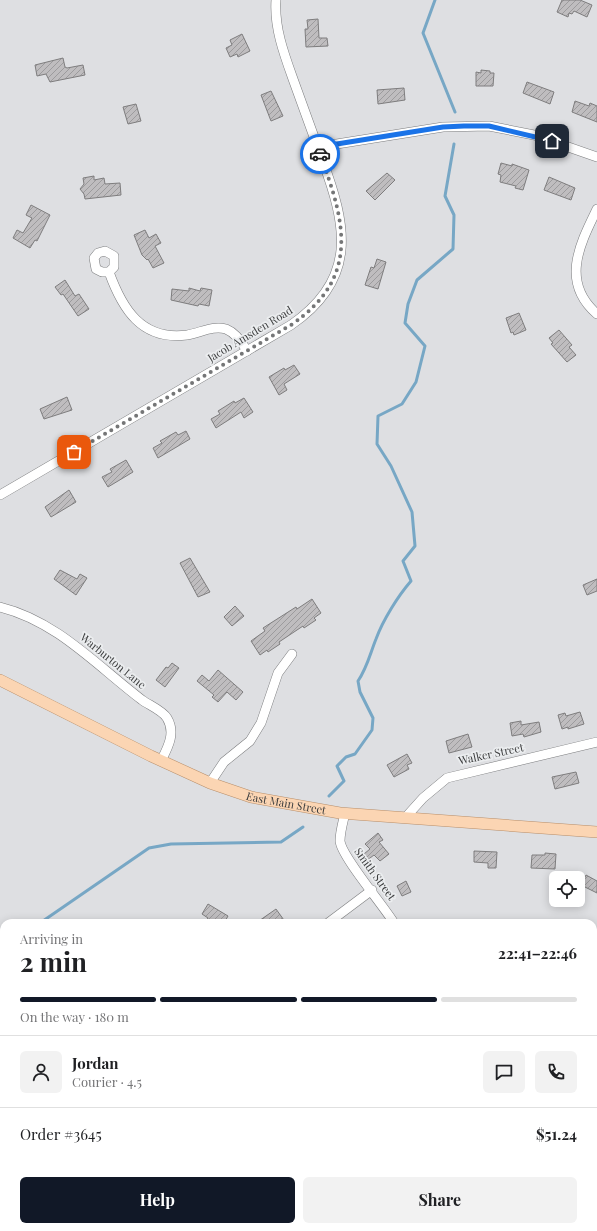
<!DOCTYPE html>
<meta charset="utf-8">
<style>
body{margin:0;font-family:"Playfair Display",serif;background:#f2f2f2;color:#202124;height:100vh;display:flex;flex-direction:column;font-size:15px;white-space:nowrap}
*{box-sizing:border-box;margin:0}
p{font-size:13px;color:#757577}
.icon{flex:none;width:22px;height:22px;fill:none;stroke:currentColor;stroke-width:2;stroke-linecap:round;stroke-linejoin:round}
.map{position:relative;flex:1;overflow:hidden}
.drawer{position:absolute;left:0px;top:919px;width:597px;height:312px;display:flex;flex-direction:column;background:#fff;border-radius:12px 12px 0 0;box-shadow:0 2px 10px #0003}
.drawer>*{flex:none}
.fabs{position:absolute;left:549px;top:871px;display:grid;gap:8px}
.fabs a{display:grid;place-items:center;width:36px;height:36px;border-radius:6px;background:#fff;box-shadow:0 2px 10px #0003;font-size:20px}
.pin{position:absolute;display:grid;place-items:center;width:34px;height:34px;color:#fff;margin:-17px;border-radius:8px;box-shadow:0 2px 6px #0006}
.courier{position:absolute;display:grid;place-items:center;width:40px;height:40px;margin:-20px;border:3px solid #1a73e8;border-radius:50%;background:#fff;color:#222;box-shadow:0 1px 5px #0007}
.overview em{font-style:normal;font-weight:700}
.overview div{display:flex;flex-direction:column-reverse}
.overview{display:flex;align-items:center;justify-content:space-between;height:68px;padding:0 20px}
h1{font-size:26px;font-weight:700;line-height:30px}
.bar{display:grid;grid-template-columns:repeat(4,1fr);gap:6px 4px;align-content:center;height:48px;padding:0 20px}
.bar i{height:5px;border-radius:3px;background:#e0e0e0}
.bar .on{background:#111827}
.bar p{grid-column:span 4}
.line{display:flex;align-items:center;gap:10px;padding:0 20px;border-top:1px solid #e0e0e0}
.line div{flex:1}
.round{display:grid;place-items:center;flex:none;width:42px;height:42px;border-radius:6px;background:#f2f2f2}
.button{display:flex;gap:8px;margin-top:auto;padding:8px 20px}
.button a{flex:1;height:46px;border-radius:6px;background:#111827;color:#fff;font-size:16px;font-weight:700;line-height:46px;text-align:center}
.button a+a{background:#f2f2f2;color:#202124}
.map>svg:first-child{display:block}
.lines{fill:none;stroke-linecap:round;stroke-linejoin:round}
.stream{stroke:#77a7c5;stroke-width:3}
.building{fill:url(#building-hatch);stroke:#7e7d7e}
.minor-casing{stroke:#7b7c7e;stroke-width:10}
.major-casing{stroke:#b78e6a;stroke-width:12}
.minor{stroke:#fff;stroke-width:9}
.major{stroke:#fbd5b3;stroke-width:11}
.done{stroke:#757677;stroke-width:4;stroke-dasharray:0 7.2}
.route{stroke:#1a73e8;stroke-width:5}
.labels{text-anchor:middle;stroke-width:3.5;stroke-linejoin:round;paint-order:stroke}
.street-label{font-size:11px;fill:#3c3d3e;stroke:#ebedef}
</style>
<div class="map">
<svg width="597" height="1231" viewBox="0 0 597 1231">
<defs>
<pattern id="building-hatch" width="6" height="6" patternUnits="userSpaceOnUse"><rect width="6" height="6" fill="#bfbdbf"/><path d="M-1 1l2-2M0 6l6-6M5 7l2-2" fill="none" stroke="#9c9b9d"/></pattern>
</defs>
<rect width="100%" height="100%" fill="#dedfe2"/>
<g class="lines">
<g class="stream">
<polyline points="435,0 423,33 455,112"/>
<path d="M329 796 344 781 337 766 346 757 355 754 372 730 373 718 360 692 358 681C367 668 370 654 376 639 383 620 398 596 411 581L403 561 415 546 412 512 391 466 377 444 378 416 402 404 416 382 425 346 405 323 408 304 417 280 453 249 454 215 445 196 454 144"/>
<polyline points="40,923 149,848 171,844 281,842 303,827"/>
<polyline points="0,951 4,948"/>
</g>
</g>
<g class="building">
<polygon points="562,0 580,0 592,5 587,17 574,11 572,14 569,13 568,17 557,12"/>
<polygon points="318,19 319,38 327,38 328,46 306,47 305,29 308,29 307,20"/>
<polygon points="242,34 250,51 238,57 237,54 230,57 226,48 232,45 230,40"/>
<polygon points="63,58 65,67 67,68 83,65 85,75 50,82 46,74 37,76 35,65"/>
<polygon points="481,70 490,71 490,73 494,73 493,86 476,86 476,72 481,73"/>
<polygon points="527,82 554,92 550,104 523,93"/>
<polygon points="404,88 405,100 378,104 377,90"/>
<polygon points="271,91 283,116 271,121 261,95"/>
<polygon points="575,101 589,106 590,103 597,106 597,122 572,112"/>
<polygon points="136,104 141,121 128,124 123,107"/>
<polygon points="501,163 512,166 512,164 529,170 523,190 515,188 516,186 500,182 501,175 498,174"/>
<polygon points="387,173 395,180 375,200 366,191"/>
<polygon points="94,176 94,180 104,178 105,184 120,183 121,195 85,199 84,194 80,189 84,184 83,178"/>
<polygon points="549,177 575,188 571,200 544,190"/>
<polygon points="31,205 50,215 37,241 35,240 30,248 13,238 17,230 23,233 32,218 26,215"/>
<polygon points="145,230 149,238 156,234 161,243 155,246 164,263 153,268 148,259 147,260 142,255 134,235"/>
<polygon points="377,259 386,262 378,289 365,285 371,267 374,268"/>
<polygon points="65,280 75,296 79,294 89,309 78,316 63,294 61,295 55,287"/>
<polygon points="189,288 200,291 201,288 212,290 209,306 199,304 198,306 171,300 172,289 189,291"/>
<polygon points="519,313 526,330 514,335 513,332 511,333 506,318"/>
<polygon points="559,330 572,345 569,347 576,355 567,362 551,344 553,343 549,338"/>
<polygon points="294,365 300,374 284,384 287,390 279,395 269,377 284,368 285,370"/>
<polygon points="67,397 72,410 44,419 40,409"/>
<polygon points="244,398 253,412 244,418 241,412 216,428 211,419 220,414 218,411 234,401 235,403"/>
<polygon points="186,431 190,439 158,458 153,448 162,443 160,441 176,432 178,435"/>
<polygon points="126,460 133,472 108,487 102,477 112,472 110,469"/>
<polygon points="69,490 76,502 51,517 45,507"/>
<polygon points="190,558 210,592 198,597 180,563"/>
<polygon points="60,570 77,579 80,574 87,578 76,595 54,579"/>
<polygon points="597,579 597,591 587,595 583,585"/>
<polygon points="312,599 321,613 314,618 316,620 304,628 303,626 279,642 280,644 268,652 267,650 260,655 251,641 265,631 263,628 296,607 297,609"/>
<polygon points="235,606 244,616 232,626 224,617"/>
<polygon points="172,663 179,668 165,687 156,680 166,667 168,668"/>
<polygon points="218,670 243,692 236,700 227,692 218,702 212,697 214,695 197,681 202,675 209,681"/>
<polygon points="580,712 584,724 568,729 568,727 562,729 558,715 565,713 566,716"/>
<polygon points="521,721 521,725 539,722 541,732 524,737 523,734 512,736 510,723"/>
<polygon points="468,734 472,747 449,753 446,741"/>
<polygon points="407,754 412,763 407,765 409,769 394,777 387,765"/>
<polygon points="576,772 579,783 555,789 552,777"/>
<polygon points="378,833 383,840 379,842 389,854 380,861 374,855 362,864 358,859 370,849 365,844"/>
<polygon points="474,851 497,852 496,868 488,868 488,863 474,862"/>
<polygon points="545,853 556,854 555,869 531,868 532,855 545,855"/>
<polygon points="586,875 597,881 597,893 581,885"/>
<polygon points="406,881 411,892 402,896 397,886"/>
<polygon points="208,904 228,916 224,923 205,923 208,918 202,914"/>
<polygon points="276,909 286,923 256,923"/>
</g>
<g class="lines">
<defs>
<g id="minor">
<polyline points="318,147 443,127 489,126 534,135 597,157"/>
<path d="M597 209C580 244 560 282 597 314"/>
<path d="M109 272H102L96 269 94 258 98 253 105 251 114 256V267L109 272C122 308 141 341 187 335 200 333 213 325 226 329 236 333 242 342 247 351"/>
<path d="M0 495 291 325C358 279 347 226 322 159 312 132 303 106 293 79 284 54 274 27 276 0"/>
<path d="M0 607C57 621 97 666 142 700 149 705 163 711 167 718 176 733 168 747 161 761"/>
<polyline points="210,783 224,762 250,741 261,723 278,673 292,654"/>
<path d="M345 813C343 822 340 832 340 841 341 856 384 906 394 923"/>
<polyline points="405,818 423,798 447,778 597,742"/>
<polyline points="328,923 372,890"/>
<polyline points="550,1227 554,1231"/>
</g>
<g id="major">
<path id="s1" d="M0 680 151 756 210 783 251 797 340 813 597 832"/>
</g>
</defs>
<use href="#minor" class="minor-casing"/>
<use href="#major" class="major-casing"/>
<use href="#minor" class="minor"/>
<use href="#major" class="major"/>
</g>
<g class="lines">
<path class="done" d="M74 452 291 325C361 277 345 222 320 154"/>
<polyline class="route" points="320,154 318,147 443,127 464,126 489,126 552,141"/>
</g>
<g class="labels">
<g class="street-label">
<text transform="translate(250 334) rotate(-31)" y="4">Jacob Amsden Road</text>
<text transform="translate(113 661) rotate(39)" y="4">Warburton Lane</text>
<text transform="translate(491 754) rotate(-12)" y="4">Walker Street</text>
<text dy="4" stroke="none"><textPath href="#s1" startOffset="313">East Main Street</textPath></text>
<text transform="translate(375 874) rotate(54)" y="4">Smith Street</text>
</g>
</g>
</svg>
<div class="fabs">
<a><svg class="icon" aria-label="locate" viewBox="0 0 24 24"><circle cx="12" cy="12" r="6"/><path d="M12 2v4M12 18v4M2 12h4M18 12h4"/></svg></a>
</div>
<div class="pin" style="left:74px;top:452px;background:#ea580c"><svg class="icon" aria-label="bag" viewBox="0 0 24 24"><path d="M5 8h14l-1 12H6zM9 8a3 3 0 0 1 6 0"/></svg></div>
<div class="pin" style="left:552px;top:141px;background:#1f2937"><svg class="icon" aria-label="home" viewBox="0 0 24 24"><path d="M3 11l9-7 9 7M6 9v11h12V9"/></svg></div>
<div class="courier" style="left:320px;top:154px"><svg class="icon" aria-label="car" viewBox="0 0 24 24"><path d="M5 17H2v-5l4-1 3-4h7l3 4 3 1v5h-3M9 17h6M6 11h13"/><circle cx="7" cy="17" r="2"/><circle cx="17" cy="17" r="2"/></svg></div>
<section class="drawer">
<div class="overview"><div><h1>2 min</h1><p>Arriving in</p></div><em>22:41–22:46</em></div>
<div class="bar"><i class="on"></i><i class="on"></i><i class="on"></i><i></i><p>On the way · 180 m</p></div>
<div class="line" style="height:72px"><a class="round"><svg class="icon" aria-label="person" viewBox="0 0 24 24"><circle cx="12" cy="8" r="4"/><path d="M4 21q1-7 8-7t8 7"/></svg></a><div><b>Jordan</b><p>Courier · 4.5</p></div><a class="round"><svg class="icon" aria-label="chat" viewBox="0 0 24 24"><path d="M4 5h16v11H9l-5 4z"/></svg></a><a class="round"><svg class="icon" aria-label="phone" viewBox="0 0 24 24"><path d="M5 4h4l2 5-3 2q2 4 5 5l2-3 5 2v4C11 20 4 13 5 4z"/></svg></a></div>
<div class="line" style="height:52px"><div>Order #3645</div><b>$51.24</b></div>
<div class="button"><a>Help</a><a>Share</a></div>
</section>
</div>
